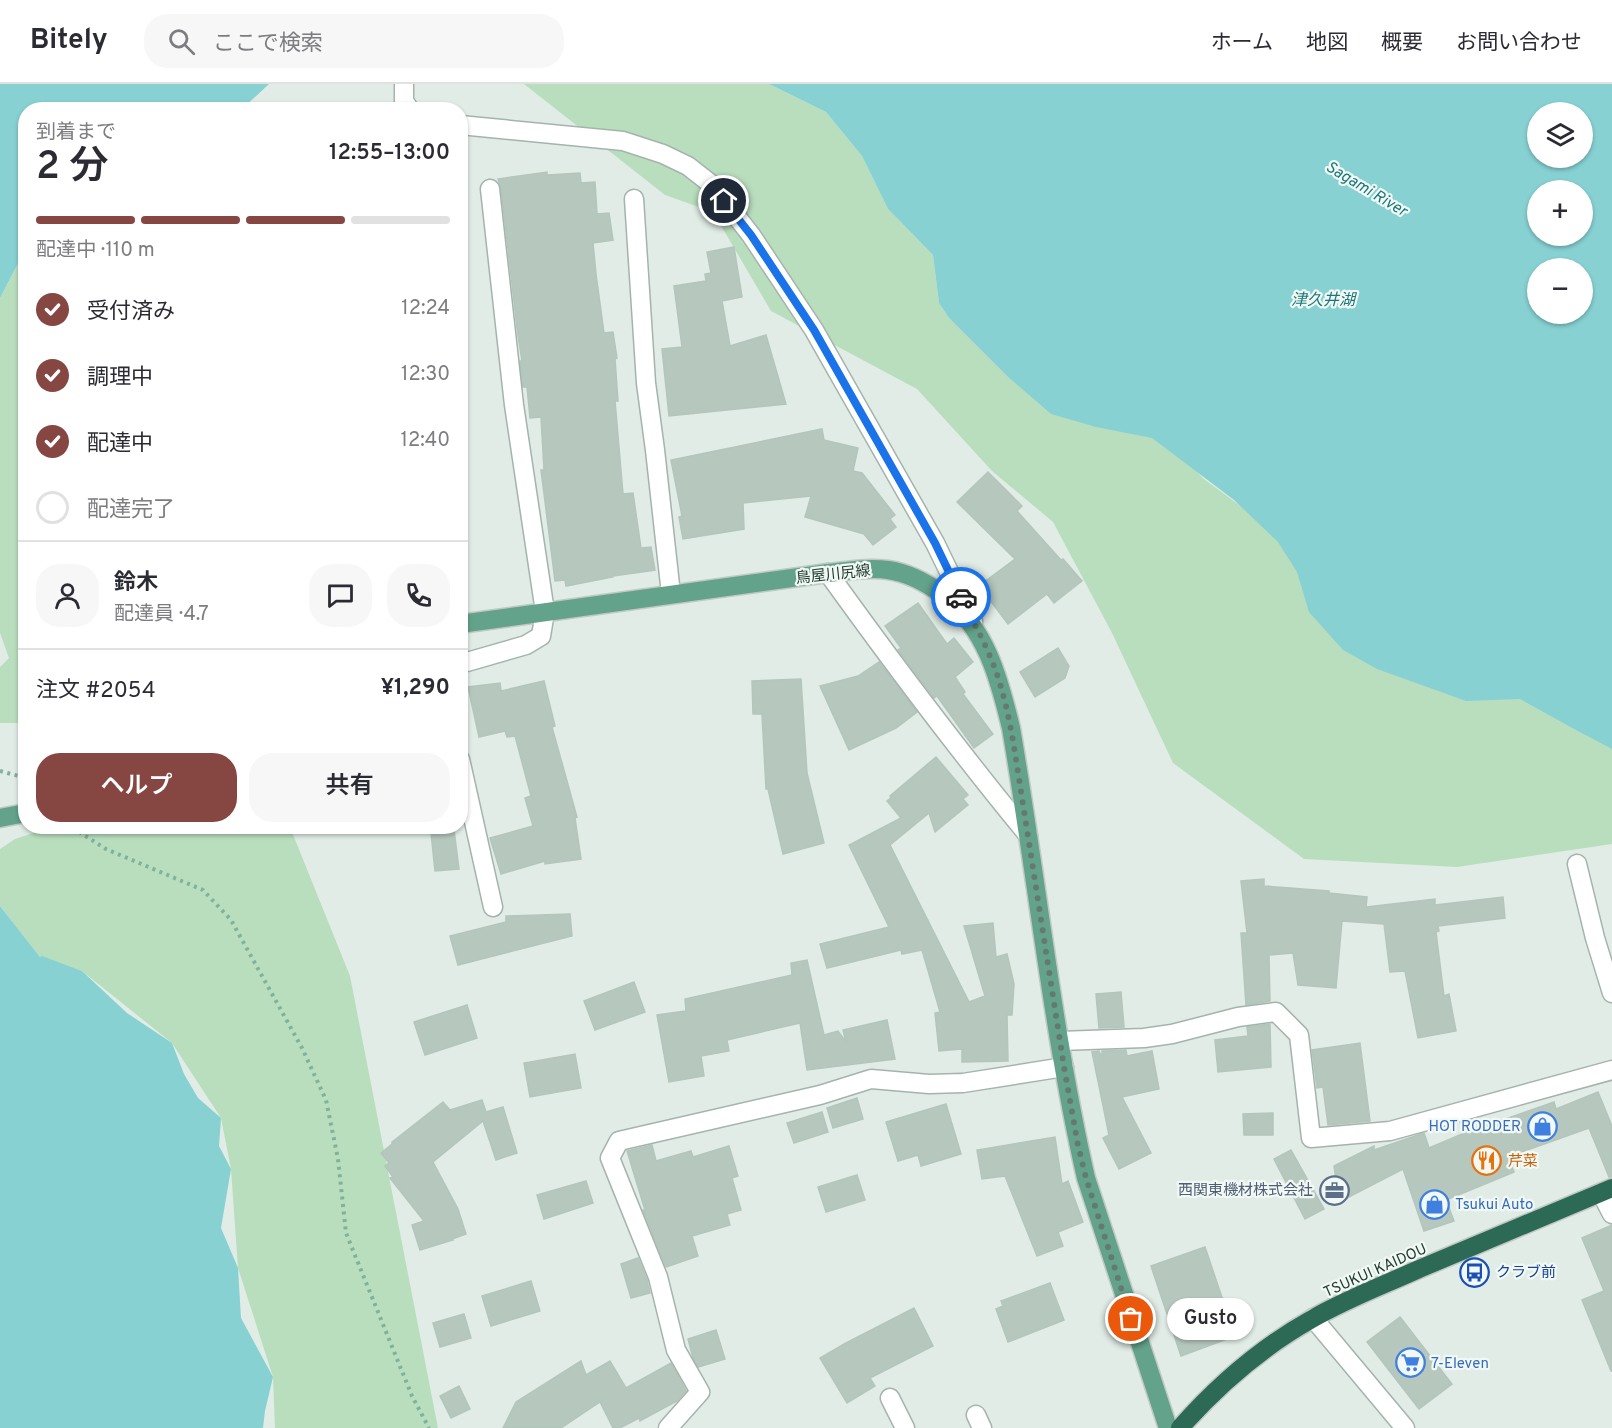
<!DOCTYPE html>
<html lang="ja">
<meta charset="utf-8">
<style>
body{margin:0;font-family:Overpass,"Noto Sans JP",sans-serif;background:#f7f7f7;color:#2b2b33;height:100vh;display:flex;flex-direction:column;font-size:22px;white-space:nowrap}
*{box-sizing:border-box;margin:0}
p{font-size:20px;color:#7c7c81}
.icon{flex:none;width:33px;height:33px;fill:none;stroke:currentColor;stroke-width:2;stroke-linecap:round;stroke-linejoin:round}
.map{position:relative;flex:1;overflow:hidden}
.sheet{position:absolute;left:18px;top:18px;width:450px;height:732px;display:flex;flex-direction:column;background:#fff;border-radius:24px;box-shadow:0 2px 4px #0004}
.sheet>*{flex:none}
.buttons{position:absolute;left:1527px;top:18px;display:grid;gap:12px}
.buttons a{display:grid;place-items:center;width:66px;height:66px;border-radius:50%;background:#fff;box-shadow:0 2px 4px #0004;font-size:30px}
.pin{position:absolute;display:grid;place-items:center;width:51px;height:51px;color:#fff;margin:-26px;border:3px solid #fff;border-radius:50%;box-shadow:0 2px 6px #0007}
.courier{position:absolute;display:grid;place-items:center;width:60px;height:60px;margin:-30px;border:4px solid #1a73e8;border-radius:50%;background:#fff;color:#222;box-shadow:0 2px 8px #0007}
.bubble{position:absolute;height:42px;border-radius:21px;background:#fff;box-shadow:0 2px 4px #0004;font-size:20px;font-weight:600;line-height:42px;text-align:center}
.headline em{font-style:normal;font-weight:600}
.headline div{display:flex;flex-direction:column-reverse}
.headline{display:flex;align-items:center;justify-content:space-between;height:102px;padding:0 18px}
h1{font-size:39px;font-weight:600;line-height:45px}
.bar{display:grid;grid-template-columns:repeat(4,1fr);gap:9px 6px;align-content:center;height:72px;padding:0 18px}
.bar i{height:8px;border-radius:4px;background:#e1e1e2}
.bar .current{background:#864642}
.bar p{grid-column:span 4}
.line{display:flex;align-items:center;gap:15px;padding:0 18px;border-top:2px solid #e1e1e2}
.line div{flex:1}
.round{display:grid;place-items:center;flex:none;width:63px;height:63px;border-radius:24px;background:#f7f7f7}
ol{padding:0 18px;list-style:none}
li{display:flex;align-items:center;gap:18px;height:66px}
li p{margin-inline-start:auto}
li .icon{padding:6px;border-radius:50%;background:#864642;color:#fff;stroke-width:4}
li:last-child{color:#7c7c81}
li i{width:33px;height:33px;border:3px solid #e1e1e2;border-radius:50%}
.cta{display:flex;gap:12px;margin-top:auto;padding:12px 18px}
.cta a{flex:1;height:69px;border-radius:24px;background:#864642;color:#fff;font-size:24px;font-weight:600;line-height:69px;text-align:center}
.cta a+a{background:#f7f7f7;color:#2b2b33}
header{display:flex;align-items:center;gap:36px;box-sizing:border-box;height:84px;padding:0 30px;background:#fff;border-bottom:2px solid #e1e1e2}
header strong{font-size:28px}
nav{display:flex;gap:33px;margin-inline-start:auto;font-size:21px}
.search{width:420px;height:54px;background:#f7f7f7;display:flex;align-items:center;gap:15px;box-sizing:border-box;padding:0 21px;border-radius:24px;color:#7c7c81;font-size:22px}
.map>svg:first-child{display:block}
.green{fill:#b9debe}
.water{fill:#87d1d3;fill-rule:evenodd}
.building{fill:#b6c7be;stroke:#b3c6bc;stroke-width:1.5}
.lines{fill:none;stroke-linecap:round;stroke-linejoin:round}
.minor-casing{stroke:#a4b4ac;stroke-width:21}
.major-casing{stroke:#c1c9c6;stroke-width:21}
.highway-casing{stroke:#c1c9c6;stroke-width:21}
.path{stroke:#80b19b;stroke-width:4;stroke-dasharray:3 4.5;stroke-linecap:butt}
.minor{stroke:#fff;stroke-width:18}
.major{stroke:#64a38b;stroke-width:18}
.highway{stroke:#2c6a55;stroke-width:18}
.done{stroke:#647a71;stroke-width:6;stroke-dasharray:0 10.8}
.route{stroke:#1a73e8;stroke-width:8}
.labels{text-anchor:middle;stroke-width:4.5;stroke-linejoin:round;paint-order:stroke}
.street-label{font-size:15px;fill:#213d32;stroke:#f2f8f4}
.shop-label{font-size:15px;fill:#366cbe;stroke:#f2f8f4;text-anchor:start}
.food-label{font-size:15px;fill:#c56008;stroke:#f2f8f4;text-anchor:start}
.service-label{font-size:15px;fill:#4e5e75;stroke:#f2f8f4;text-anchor:end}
.transit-label{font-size:15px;fill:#164399;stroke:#f2f8f4;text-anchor:start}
.water-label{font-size:16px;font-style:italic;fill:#19777b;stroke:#f2f8f4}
</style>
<header>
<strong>Bitely</strong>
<div class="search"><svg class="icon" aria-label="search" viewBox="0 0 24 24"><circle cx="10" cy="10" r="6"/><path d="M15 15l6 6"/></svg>ここで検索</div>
<nav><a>ホーム</a><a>地図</a><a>概要</a><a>お問い合わせ</a></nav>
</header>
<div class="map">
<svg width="1612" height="1344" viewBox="0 0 1612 1344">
<rect width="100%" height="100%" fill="#e1ece6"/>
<g class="green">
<polygon points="524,0 769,0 826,28 862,72 888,125 933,171 939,219 949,234 1007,292 1158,349 1204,395 1284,454 1527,611 1612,651 1612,760 1457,783 1304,775 1173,679 1112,549 1053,438 992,387 917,305 771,227 713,128 665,111"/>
<polygon points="25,166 25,639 0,639 0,583 9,574 0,549 0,214"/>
<polygon points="52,743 290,743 350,892 438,1344 275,1344 273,1293 238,1184 231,1085 221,1034 172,959 82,887 40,873 0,822 0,765 15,755"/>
</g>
<g class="water">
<polygon points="0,0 269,0 242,25 26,26 25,166 0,214"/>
<path d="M769 0H1612V665L1576 646 1520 615 1466 617 1377 585 1343 566 1309 528 1297 488 1278 458 1234 416 1152 354 1096 343 1051 330 1007 292 949 234 939 219 933 171 888 125 862 72 826 28ZM1582 28V74H1538V28ZM1582 106V152H1538V106ZM1538 184H1582V230H1538Z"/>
<polygon points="0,822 40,873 42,872 82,887 127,929 172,959 184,990 198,1014 221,1034 219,1062 231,1085 221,1144 238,1184 241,1234 273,1293 265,1327 263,1344 0,1344"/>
</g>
<g class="building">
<polygon points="547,88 547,91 580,89 581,99 595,98 597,130 609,129 613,156 593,159 596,190 604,249 613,248 617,274 615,275 618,317 615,317 623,410 633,409 641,464 651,463 655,486 613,492 613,493 566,502 565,496 555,497 541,386 544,386 541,333 530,334 527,303 523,303 520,277 522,277 518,252 501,104 498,95"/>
<polygon points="734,163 742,213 722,217 730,262 766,251 786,320 669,332 662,265 682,263 674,202 706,197 705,190 711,189 707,168"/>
<polygon points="822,345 824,356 858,364 853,387 862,389 895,431 890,435 896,443 873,461 864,450 805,433 811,412 743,419 744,445 683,455 679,433 682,432 671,376"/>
<polygon points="988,388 1022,422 1017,427 1061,476 1063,475 1082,497 1054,519 1047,510 1008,540 979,502 1015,475 957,418"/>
<polygon points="918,519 947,560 954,554 973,578 955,593 965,608 963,610 993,650 974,664 937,612 934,614 898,566 901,564 885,542"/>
<polygon points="1058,564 1069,582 1065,594 1035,613 1020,588"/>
<polygon points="879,578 917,628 896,644 849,666 820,602 858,592"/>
<polygon points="801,595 807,689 824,759 783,770 768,705 766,705 762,630 753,630 752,597"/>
<polygon points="544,597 555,642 552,643 577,733 575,734 581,775 545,780 545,777 501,790 490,754 533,742 525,714 531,712 515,652 507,653 505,647 479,653 468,603 500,599 501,607"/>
<polygon points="936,673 968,711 963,715 968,721 935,748 929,729 890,761 969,918 985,912 964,842 993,839 996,873 1007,870 1014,900 1012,931 1007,931 1008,977 962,978 962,965 939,967 935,929 940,928 922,866 902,870 901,866 827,884 820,860 889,843 849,761 901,734 887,717 891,714 890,712"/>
<polygon points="454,746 459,785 435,787 431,749"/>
<polygon points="1264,795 1264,802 1329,807 1329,809 1367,813 1366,823 1435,815 1435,821 1503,813 1505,834 1438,842 1439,847 1436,848 1444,912 1449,910 1456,947 1418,954 1405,887 1390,888 1384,840 1342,837 1336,904 1298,901 1293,869 1269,871 1270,917 1246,921 1241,849 1247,849 1241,797"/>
<polygon points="570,830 572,852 458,881 450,852 506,838 506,832"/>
<polygon points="807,876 824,951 838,947 846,958 843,946 887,936 895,975 807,986 800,939 727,956 729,967 701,972 704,992 669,998 657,931 686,927 685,915 792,891 791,879"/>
<polygon points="634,898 645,928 595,946 584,917"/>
<polygon points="1121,908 1124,943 1099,944 1096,910"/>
<polygon points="467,921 477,954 425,971 414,938"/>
<polygon points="1270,940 1271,983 1218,988 1215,956 1248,952 1247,943"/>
<polygon points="1360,959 1370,1037 1328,1041 1323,1003 1317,1004 1312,966"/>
<polygon points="1126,966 1127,972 1152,967 1159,1005 1122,1013 1151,1069 1119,1085 1103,1054 1109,1051 1092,968 1099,967 1102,974 1102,967"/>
<polygon points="575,970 581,1004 530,1013 524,979"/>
<polygon points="1598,1008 1612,1042 1612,1093 1609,1093 1589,1044 1508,1073 1514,1088 1446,1116 1454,1137 1424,1147 1403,1085 1339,1118 1334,1082 1374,1062 1374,1066 1424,1049 1429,1064 1493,1037 1494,1039 1554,1018 1556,1025"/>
<polygon points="857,1014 863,1035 833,1044 827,1024"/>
<polygon points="482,1016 486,1028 503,1023 517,1069 496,1076 483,1037 433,1078 458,1125 466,1150 452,1155 453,1156 420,1166 412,1141 424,1137 390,1094 393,1093 385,1082 389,1079 381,1069 392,1060 392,1058 443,1018 450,1026"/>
<polygon points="946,1020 961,1070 921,1082 918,1071 898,1077 886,1038"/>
<polygon points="822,1028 828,1048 794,1059 787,1039"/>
<polygon points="1273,1029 1273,1051 1244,1051 1243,1030"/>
<polygon points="1055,1053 1062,1100 1068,1097 1083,1138 1058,1148 1063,1162 1037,1172 1005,1092 982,1095 977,1066"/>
<polygon points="652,1061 656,1077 691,1067 693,1073 729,1062 738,1092 732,1094 741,1126 727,1130 730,1141 692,1152 698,1172 666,1183 643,1126 645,1126 627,1067"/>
<polygon points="1291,1066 1324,1125 1305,1135 1274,1075"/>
<polygon points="857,1091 865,1116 826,1128 818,1103"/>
<polygon points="586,1097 593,1119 544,1135 537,1111"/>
<polygon points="1612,1141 1612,1287 1611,1287 1582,1216 1604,1207 1582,1154"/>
<polygon points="1205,1163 1235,1252 1181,1272 1151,1182"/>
<polygon points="638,1174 647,1196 650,1209 631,1214 621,1180"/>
<polygon points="531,1197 540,1227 491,1242 482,1212"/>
<polygon points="1050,1199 1064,1236 1008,1258 996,1225 1003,1222 1001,1217"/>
<polygon points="914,1224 933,1262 870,1294 875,1302 847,1319 820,1274 846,1259"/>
<polygon points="464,1230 471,1254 440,1263 433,1239"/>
<polygon points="1400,1233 1452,1300 1419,1325 1367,1258"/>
<polygon points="716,1246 725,1275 698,1283 693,1274 688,1255"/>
<polygon points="581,1277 586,1291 610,1277 626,1304 671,1279 686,1307 677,1317 640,1337 639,1334 620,1344 613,1344 600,1318 561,1344 503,1344 516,1318"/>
<polygon points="459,1302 470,1325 451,1334 440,1312"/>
</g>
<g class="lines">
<defs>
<g id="minor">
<polyline points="404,0 404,17 410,26"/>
<polyline points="460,41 623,57 663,70 688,82 711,100 751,151 814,246 935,459 973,537"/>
<polyline points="634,115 646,299 655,366 671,510"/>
<path d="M828 489C892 578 958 666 1028 751"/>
<polyline points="460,580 526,561 541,552 545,528 514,321 490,105"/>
<polyline points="460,675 493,823"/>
<polyline points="1577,780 1595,854 1612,909"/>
<polyline points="1060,957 1144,954 1172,950 1238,933 1276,928 1299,951 1311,1054 1390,1047 1612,986"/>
<polyline points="1601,1109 1612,1130"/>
<polyline points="1313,1234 1405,1344"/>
<polyline points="890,1314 905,1344"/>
<polyline points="976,1331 982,1344"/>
<polyline points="668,1344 700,1308 676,1266 658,1193 610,1074 619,1057 820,1011 871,995 929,1000 963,999 1064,983"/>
</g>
<g id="major">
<path d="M460 540 828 489C848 487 868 483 888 486 909 489 927 499 943 511 986 544 999 594 1011 644 1037 794 1052 946 1086 1094L1168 1344"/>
<polyline points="0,734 26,729"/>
</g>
<path id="highway" d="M1180 1344C1218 1301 1262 1263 1312 1235 1346 1215 1384 1201 1419 1185 1483 1158 1548 1131 1612 1104"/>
</defs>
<use href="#minor" class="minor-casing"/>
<use href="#major" class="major-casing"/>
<use href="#highway" class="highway-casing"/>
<g class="path">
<polyline points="0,687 26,694"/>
<polyline points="76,742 76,746 106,765 203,806 231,836 302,964 326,1016 338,1075 346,1149 412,1312 429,1344"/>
</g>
<use href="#minor" class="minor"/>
<use href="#major" class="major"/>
<use href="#highway" class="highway"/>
</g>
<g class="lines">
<path class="done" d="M961 513C971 534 983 555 992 577 1004 607 1010 638 1015 669L1064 983 1078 1061 1086 1094 1131 1235"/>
<polyline class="route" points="724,117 751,151 814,246 935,459 961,513"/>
</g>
<defs>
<symbol id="shop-ring" viewBox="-11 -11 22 22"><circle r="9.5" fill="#f2f8f4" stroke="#3f7fe0" stroke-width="1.5"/><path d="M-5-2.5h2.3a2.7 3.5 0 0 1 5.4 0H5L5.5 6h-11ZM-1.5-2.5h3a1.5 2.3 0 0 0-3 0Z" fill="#3f7fe0"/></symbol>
<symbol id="restaurant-ring" viewBox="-11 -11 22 22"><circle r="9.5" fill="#f2f8f4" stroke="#e8710a" stroke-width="1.5"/><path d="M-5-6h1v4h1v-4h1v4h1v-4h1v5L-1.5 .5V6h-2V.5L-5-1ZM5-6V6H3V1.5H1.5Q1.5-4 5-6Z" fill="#e8710a"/></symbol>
<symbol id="office-ring" viewBox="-11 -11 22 22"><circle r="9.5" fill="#f2f8f4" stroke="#5c6f8a" stroke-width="1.5"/><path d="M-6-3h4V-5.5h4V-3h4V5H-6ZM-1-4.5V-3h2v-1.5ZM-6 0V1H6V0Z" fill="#5c6f8a"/></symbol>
<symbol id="bus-ring" viewBox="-11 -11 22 22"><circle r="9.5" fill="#f2f8f4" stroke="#1a4fb4" stroke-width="1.5"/><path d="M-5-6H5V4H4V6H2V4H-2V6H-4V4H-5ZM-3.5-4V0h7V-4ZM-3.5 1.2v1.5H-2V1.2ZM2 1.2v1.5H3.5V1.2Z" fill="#1a4fb4"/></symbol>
<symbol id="supermarket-ring" viewBox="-11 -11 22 22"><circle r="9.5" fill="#f2f8f4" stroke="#3f7fe0" stroke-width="1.5"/><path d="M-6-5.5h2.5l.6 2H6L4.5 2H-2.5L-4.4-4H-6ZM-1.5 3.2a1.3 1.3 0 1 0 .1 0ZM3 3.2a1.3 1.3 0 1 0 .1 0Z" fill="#3f7fe0"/></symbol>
</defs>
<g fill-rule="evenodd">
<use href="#shop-ring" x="1526" y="1026" width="33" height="33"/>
<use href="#restaurant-ring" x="1470" y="1060" width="33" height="33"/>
<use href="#office-ring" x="1318" y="1090" width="33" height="33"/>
<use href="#shop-ring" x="1418" y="1104" width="33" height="33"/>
<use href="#bus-ring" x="1458" y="1172" width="33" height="33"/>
<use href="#supermarket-ring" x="1394" y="1262" width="33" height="33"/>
</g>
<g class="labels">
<g class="street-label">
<text transform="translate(833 490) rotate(-6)" y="5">鳥屋川尻線</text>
<text transform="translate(1375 1186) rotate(-24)" y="5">TSUKUI KAIDOU</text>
</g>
<g class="shop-label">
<text x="1521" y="1047" text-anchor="end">HOT RODDER</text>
<text x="1455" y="1125">Tsukui Auto</text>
<text x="1431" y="1284">7-Eleven</text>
</g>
<g class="food-label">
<text x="1508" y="1082">芹菜</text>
</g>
<g class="service-label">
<text x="1313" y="1111">西関東機材株式会社</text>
</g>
<g class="transit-label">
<text x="1496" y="1193">クラブ前</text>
</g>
<g class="water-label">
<text transform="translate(1367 104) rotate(31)" y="6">Sagami River</text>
<text x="1323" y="221">津久井湖</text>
</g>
</g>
</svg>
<div class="buttons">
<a><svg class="icon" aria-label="layers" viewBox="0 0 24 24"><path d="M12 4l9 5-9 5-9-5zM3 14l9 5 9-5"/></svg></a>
<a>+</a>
<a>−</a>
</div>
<div class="pin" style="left:1131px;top:1235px;background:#ea580c"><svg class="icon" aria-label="bag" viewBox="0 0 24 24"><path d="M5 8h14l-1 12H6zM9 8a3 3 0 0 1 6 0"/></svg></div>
<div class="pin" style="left:724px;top:117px;background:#1f2937"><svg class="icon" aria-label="home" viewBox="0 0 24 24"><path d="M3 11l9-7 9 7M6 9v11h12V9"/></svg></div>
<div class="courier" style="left:961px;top:513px"><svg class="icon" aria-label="car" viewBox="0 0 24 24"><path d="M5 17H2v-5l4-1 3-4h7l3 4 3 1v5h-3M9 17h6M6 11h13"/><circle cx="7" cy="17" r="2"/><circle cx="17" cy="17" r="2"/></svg></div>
<div class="bubble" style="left:1167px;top:1214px;width:87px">Gusto</div>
<section class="sheet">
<div class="headline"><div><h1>2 分</h1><p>到着まで</p></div><em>12:55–13:00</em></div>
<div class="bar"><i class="current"></i><i class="current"></i><i class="current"></i><i></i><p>配達中 · 110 m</p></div>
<ol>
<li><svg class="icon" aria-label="check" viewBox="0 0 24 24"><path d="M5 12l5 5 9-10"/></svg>受付済み<p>12:24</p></li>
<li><svg class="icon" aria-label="check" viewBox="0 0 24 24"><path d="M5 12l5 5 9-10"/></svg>調理中<p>12:30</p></li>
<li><svg class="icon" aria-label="check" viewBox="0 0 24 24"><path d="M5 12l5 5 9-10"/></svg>配達中<p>12:40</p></li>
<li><i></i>配達完了</li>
</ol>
<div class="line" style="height:108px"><a class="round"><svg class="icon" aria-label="person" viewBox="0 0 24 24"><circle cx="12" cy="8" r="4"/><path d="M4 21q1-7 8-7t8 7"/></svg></a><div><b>鈴木</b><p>配達員 · 4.7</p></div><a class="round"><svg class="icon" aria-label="chat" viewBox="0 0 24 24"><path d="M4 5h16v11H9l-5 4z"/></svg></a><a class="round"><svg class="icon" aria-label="phone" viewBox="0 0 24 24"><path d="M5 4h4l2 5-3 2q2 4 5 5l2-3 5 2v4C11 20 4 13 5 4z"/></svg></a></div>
<div class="line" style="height:78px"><div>注文 #2054</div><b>¥1,290</b></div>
<div class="cta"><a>ヘルプ</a><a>共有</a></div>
</section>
</div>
